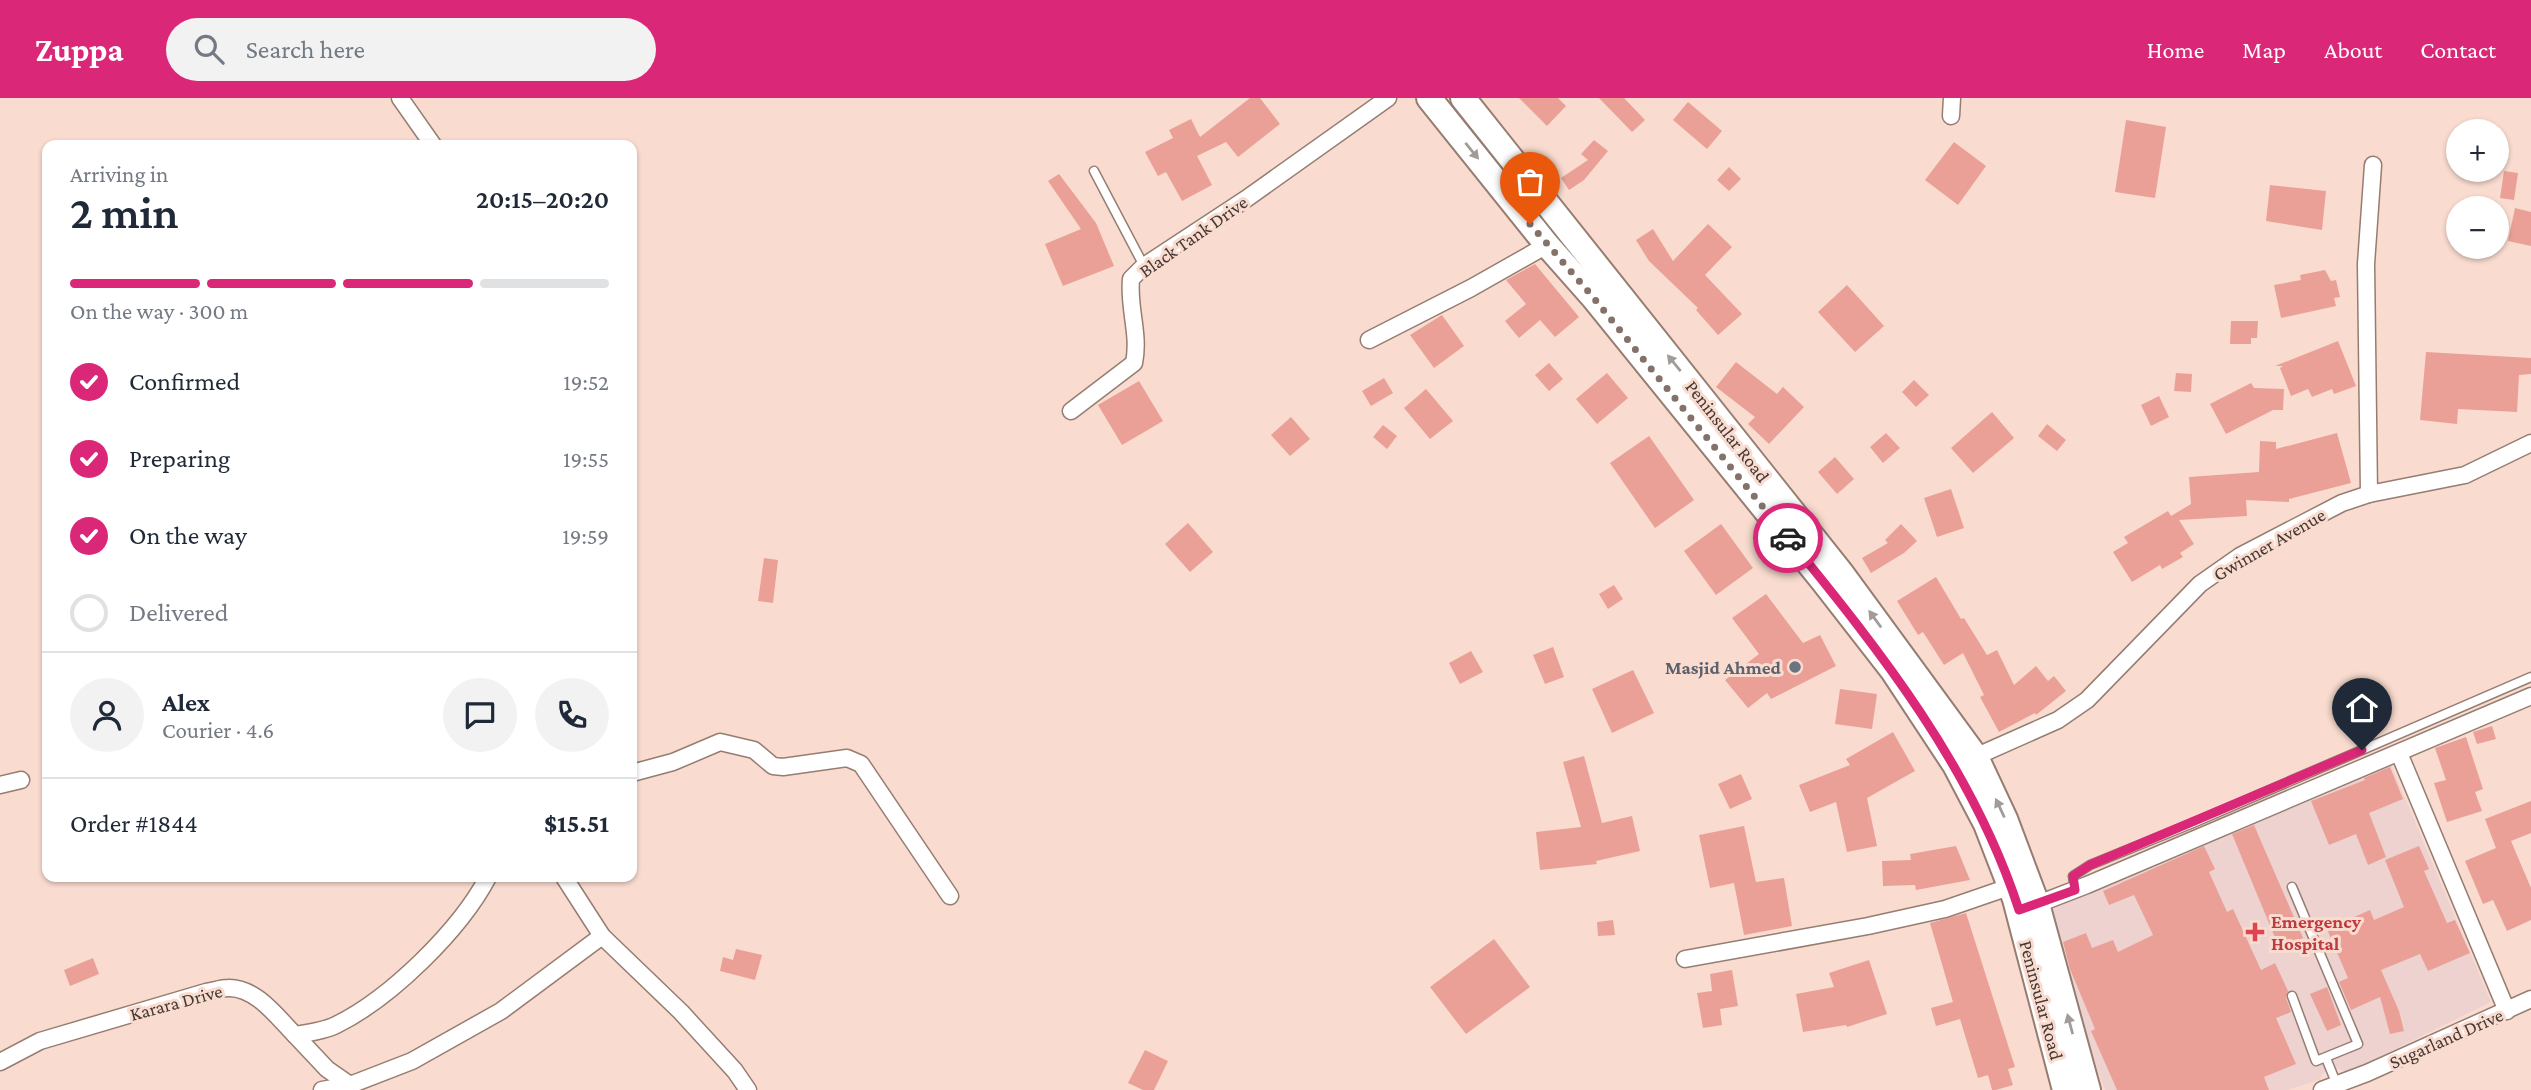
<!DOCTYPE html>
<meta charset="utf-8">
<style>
body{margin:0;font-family:"Crimson Pro",serif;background:#f2f2f3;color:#1f2937;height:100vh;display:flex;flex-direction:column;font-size:26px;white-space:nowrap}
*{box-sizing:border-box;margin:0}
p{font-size:23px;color:#747a83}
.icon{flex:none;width:38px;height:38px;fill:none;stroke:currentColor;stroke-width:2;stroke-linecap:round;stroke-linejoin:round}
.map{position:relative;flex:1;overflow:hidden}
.sheet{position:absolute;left:42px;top:42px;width:595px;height:742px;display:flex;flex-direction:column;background:#fff;border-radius:14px;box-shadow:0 2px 5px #0004}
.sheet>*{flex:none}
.buttons{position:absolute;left:2446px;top:21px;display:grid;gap:14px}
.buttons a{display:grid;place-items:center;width:63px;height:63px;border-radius:50%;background:#fff;box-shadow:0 2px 5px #0004;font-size:35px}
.pin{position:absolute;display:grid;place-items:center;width:60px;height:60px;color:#fff;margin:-72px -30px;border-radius:50% 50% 50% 0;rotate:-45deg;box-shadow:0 0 7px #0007}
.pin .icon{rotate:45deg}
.courier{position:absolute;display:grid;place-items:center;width:70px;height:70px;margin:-35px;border:5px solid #db2777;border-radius:50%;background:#fff;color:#222;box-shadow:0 2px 9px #0007}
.headline em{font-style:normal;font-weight:600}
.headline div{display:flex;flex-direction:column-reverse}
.headline{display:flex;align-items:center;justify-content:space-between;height:119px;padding:0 28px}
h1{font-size:46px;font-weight:600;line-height:52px}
.bar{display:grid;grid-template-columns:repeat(4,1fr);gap:10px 7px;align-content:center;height:84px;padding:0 28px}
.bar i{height:9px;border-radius:5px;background:#e0e1e3}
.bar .current{background:#db2777}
.bar p{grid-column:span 4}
.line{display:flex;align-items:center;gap:18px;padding:0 28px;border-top:2px solid #e0e1e3}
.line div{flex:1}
.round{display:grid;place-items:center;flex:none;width:74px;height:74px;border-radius:37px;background:#f2f2f3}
ol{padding:0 28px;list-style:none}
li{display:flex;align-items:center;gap:21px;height:77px}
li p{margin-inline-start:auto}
li .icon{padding:7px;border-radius:50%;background:#db2777;color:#fff;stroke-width:4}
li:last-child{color:#747a83}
li i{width:38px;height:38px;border:4px solid #e0e1e3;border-radius:50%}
header{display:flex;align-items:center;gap:42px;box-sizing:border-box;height:98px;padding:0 35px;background:#db2777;color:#fff}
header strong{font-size:33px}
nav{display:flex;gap:38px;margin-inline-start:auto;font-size:24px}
.search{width:490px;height:63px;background:#f2f2f3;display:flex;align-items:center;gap:18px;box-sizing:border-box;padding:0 24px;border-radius:38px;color:#747a83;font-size:26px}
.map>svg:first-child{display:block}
.education{fill:#edd2d0}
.building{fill:#eaa096}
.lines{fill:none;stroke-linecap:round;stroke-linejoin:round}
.lane-casing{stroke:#967d71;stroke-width:11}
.street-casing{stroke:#967d71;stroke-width:19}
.primary-casing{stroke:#967d71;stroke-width:28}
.lane{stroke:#fff;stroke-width:8}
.street{stroke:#fff;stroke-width:16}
.primary{stroke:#fff;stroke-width:24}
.oneway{fill:#a19c99}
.done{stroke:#83716a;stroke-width:7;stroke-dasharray:0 12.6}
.route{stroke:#db2777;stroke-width:9}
.worship-dot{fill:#6b7280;stroke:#f9dccf;stroke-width:2.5}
.health-dot{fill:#e0444e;stroke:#f9dccf;stroke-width:2.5}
.labels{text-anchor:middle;stroke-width:6;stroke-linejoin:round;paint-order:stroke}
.street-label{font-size:19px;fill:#433833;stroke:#f9dccf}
.worship-label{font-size:19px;font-weight:bold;fill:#5b616d;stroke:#f9dccf;text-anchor:end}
.health-label{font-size:19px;font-weight:bold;fill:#be3a42;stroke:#f9dccf;text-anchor:start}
</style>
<header>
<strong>Zuppa</strong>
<div class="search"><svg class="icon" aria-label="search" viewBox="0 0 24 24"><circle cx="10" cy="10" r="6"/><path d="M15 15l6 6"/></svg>Search here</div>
<nav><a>Home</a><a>Map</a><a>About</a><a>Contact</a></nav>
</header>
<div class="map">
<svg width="2531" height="992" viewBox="0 0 2531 992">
<rect width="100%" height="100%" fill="#f9dccf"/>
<polygon class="education" points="2389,662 2491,904 2348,974 2338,971 2323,975 2319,982 2287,992 2105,992 2053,848 2047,812 2064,800"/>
<g class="building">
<polygon points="1250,0 1260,0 1280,26 1238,59 1226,44 1197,58 1212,87 1182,103 1166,74 1158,78 1145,54 1173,40 1169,32 1191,21 1200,39"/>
<polygon points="1519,0 1558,0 1566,8 1547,28"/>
<polygon points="1599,0 1624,0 1645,22 1632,34"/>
<polygon points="1688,4 1722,33 1707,51 1673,22"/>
<polygon points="2126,22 2166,29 2155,100 2115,94"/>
<polygon points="1594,42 1608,53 1584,82 1569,92 1561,80 1588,62 1581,56"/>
<polygon points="1954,44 1986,68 1958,107 1925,82"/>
<polygon points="1729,69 1741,81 1729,93 1717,82"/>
<polygon points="2504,73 2518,75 2514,102 2500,100"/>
<polygon points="1059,76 1096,125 1114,168 1063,188 1045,146 1081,131 1048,83"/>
<polygon points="2270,87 2326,93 2322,132 2266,123"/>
<polygon points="2515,110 2531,114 2531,148 2508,143"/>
<polygon points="1708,126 1732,149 1705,177 1742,216 1718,237 1696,212 1698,210 1649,163 1636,142 1653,131 1673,163"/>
<polygon points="1535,166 1579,219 1555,239 1540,222 1519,240 1505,223 1526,206 1506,182"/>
<polygon points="2325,172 2331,183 2336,182 2340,199 2334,200 2336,208 2281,220 2274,187 2301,182 2300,177"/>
<polygon points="1847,187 1884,228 1855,254 1818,214"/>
<polygon points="1442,217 1464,248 1434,270 1410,237"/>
<polygon points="2231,223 2258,223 2257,240 2251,240 2251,246 2230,246"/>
<polygon points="2338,243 2356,288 2334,296 2332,291 2312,299 2308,291 2291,298 2280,270 2283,268 2275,268"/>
<polygon points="2426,254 2531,260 2531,276 2519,277 2517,314 2458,311 2457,326 2420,322"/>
<polygon points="1736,264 1777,296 1783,289 1804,309 1769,346 1748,326 1755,319 1716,289"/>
<polygon points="1549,265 1563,281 1549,293 1535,277"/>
<polygon points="1607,275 1628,300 1597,326 1576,301"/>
<polygon points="2176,275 2192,276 2191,294 2174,293"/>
<polygon points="1384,280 1393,295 1371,308 1362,293"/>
<polygon points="1914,282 1929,297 1916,309 1902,294"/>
<polygon points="1139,283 1163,323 1122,347 1098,307"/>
<polygon points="2251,285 2254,290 2284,291 2283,312 2273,312 2226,336 2210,306"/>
<polygon points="1426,291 1453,323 1430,341 1404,310"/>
<polygon points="2159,298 2169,319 2151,328 2141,307"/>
<polygon points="1992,314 2014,340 1973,375 1951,350"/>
<polygon points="1291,319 1310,341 1290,358 1271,337"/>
<polygon points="2047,326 2066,342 2057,353 2038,338"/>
<polygon points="1383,327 1397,338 1387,351 1373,339"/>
<polygon points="1886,335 1900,350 1883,365 1870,349"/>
<polygon points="2337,335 2351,385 2289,401 2289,404 2246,402 2247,418 2179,422 2194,446 2180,455 2183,459 2162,471 2160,467 2132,484 2113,454 2128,445 2124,439 2168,413 2171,418 2191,406 2189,379 2259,374 2260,343 2276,344 2276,351"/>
<polygon points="1649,338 1694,402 1655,430 1610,365"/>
<polygon points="1835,359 1854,381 1837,396 1818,374"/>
<polygon points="1951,391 1964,430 1937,439 1924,400"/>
<polygon points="1188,425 1213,454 1190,474 1165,446"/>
<polygon points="1721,426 1753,470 1716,497 1684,453"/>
<polygon points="1901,426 1917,443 1904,455 1871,475 1862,460 1888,445 1885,442"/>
<polygon points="764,460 778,462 773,505 758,503"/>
<polygon points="1936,479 1961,521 1964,520 1987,557 1997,552 2014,587 2036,568 2048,583 2054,578 2066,593 2036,617 2035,615 1999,634 1980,599 1984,597 1963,555 1944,567 1923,534 1918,537 1897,503"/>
<polygon points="1614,487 1623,501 1608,511 1599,496"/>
<polygon points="1766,496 1803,545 1820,537 1836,568 1771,601 1767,595 1748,610 1725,582 1759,556 1732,520"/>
<polygon points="1553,549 1564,579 1545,586 1533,557"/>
<polygon points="1471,553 1483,574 1460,586 1449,565"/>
<polygon points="1633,572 1654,615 1612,635 1592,591"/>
<polygon points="1840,591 1877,596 1872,631 1835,626"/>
<polygon points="2492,628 2496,641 2477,646 2473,634"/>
<polygon points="1893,634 1915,673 1867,700 1877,748 1847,754 1836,704 1810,714 1799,687 1850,667 1846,661"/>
<polygon points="2466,639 2483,691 2475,694 2482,713 2447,724 2434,685 2446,682 2435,650"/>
<polygon points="1584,658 1602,725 1632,718 1640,753 1596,763 1597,766 1540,772 1536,734 1581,729 1563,664"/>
<polygon points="2390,669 2403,701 2369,715 2386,759 2368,767 2356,736 2329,747 2311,703 2365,682 2364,680"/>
<polygon points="1741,676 1752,701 1730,711 1718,686"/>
<polygon points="2531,703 2531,735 2511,743 2531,790 2531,822 2507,833 2493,802 2483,806 2465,763 2496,750 2485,721"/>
<polygon points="2254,727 2303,840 2279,849 2232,736"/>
<polygon points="1744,728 1756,784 1784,780 1792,828 1744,837 1734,785 1710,790 1699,737"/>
<polygon points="1956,748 1970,782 1916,792 1915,787 1883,788 1882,763 1911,762 1910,756"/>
<polygon points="2204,748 2215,771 2209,774 2227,814 2233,811 2261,872 2275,865 2288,893 2286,900 2291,914 2276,920 2296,966 2264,979 2269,992 2117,992 2091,933 2095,931 2070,871 2063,844 2086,835 2092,850 2113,842 2118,854 2153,837 2134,797 2109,807 2103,793"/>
<polygon points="2419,748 2429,771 2424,773 2447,825 2455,822 2470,855 2428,873 2420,856 2381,872 2399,913 2404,933 2390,936 2380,899 2351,912 2339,884 2348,880 2327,831 2370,812 2374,822 2404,809 2385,762"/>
<polygon points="1966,815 2015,969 2008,971 2013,987 1996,992 1992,992 1988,977 1978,980 1960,921 1936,928 1931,910 1953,904 1930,825"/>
<polygon points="1613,822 1615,837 1598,838 1597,824"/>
<polygon points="1494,841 1530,889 1466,936 1430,889"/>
<polygon points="736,851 762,857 755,882 720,873 723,859 733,862"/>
<polygon points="93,860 99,876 70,888 64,872"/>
<polygon points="1869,862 1887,916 1847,929 1846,927 1803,934 1796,896 1834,889 1829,875"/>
<polygon points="1732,872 1738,908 1720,911 1722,927 1703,930 1697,895 1712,893 1710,876"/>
<polygon points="2327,889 2341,927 2327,933 2310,896"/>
<polygon points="1145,952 1168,963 1154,992 1143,992 1128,985"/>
</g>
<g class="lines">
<defs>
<g id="lane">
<polyline points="1094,73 1144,168"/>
<polyline points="2292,789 2358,946 2316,963 2292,898"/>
<polyline points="2075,792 2073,778 2090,767 2193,725 2531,579"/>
<polyline points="2326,960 2337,987"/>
</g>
<g id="street">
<polyline points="400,0 433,47"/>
<polyline points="1951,18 1952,0"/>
<polyline points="1369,242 1471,190 1547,147"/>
<path d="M1071 313 1134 265C1140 236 1128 210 1131 181L1144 168 1246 101 1388 0"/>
<polyline points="2369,396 2366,166 2373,67"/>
<polyline points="2399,655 2507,913"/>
<polyline points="1968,662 2058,622 2087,602 2200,486 2240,458 2342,405 2369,396 2465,377 2531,345"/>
<polyline points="632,675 673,664 720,644 754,652 773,668 783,669 847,660 861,666 950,798"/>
<polyline points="0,687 21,682"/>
<polyline points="564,779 602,838 681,914 735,973 748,992"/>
<polyline points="2030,809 2087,787 2531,598"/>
<polyline points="1685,861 1868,828 1945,811 2009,789"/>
<polyline points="295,937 327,971 350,987"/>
<path d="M0 964 40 943 206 894C213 893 221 890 228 890 256 889 278 920 295 937 308 935 324 933 336 927 391 900 460 832 488 779"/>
<polyline points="322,992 350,987 412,963 501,913 602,838"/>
<polyline points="2322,992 2367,975 2531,901"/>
</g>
<g id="primary">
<polyline points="1429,0 1547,147 1593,199 1823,483 1893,573 1955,667 1986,726 2015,801 2065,992"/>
<polyline points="1463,0 1842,476 1976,659 2005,721 2037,806 2088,992"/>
</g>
</defs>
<use href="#lane" class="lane-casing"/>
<use href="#street" class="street-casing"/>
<use href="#primary" class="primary-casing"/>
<use href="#lane" class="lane"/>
<use href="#street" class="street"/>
<use href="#primary" class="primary"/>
</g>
<defs><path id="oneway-solid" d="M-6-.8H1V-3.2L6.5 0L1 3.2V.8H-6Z" transform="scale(1.75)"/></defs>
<g class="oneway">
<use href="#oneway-solid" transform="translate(1472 53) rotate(51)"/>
<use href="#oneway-solid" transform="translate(1674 265) rotate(-129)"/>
<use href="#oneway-solid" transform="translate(1875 521) rotate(-126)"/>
<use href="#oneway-solid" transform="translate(2000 710) rotate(-115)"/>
<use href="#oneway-solid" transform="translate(2070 926) rotate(-105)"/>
</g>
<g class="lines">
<polyline class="done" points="1530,126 1593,199 1788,440"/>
<path class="route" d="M1788 440C1881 554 1973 670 2019 812L2075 792 2073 778 2090 767 2362 652"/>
</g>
<circle class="worship-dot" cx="1795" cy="569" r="7"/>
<path class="health-dot" d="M2251.5 823.5h7v7h7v7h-7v7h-7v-7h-7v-7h7z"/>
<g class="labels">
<g class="street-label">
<text transform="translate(1193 138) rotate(-35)" y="7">Black Tank Drive</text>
<text transform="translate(1728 333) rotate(52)" y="7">Peninsular Road</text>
<text transform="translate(2269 446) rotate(-30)" y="7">Gwinner Avenue</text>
<text transform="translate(2042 902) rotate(75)" y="7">Peninsular Road</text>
<text transform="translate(176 904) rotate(-15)" y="7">Karara Drive</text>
<text transform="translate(2446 940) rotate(-24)" y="7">Sugarland Drive</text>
</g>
<g class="worship-label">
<text x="1781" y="576">Masjid Ahmed</text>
</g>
<g class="health-label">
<text x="2271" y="830">Emergency<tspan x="2271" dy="22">Hospital</tspan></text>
</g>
</g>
</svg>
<div class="buttons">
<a>+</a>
<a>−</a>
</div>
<div class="pin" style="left:1530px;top:126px;background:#ea580c"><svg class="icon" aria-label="bag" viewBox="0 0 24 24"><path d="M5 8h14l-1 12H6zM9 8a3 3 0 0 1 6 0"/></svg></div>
<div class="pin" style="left:2362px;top:652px;background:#1f2937"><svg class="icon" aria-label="home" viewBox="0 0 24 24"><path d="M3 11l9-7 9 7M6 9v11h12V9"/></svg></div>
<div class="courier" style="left:1788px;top:440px"><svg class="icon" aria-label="car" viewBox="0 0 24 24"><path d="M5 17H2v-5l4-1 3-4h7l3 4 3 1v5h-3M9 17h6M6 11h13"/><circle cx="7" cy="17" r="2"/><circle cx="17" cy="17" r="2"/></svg></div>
<section class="sheet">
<div class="headline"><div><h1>2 min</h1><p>Arriving in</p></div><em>20:15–20:20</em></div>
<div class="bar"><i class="current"></i><i class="current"></i><i class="current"></i><i></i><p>On the way · 300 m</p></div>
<ol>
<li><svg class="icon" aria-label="check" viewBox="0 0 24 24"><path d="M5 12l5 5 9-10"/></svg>Confirmed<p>19:52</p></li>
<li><svg class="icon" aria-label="check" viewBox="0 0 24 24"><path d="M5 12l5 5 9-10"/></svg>Preparing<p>19:55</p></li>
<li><svg class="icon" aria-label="check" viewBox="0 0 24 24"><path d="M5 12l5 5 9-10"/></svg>On the way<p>19:59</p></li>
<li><i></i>Delivered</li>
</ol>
<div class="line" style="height:126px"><a class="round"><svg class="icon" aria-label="person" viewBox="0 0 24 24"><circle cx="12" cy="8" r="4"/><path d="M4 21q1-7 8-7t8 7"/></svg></a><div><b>Alex</b><p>Courier · 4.6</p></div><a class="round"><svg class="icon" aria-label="chat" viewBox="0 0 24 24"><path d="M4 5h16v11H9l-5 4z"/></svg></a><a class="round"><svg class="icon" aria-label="phone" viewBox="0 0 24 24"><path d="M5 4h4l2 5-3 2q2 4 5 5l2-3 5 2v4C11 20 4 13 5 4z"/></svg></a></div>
<div class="line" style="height:91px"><div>Order #1844</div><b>$15.51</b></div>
</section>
</div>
